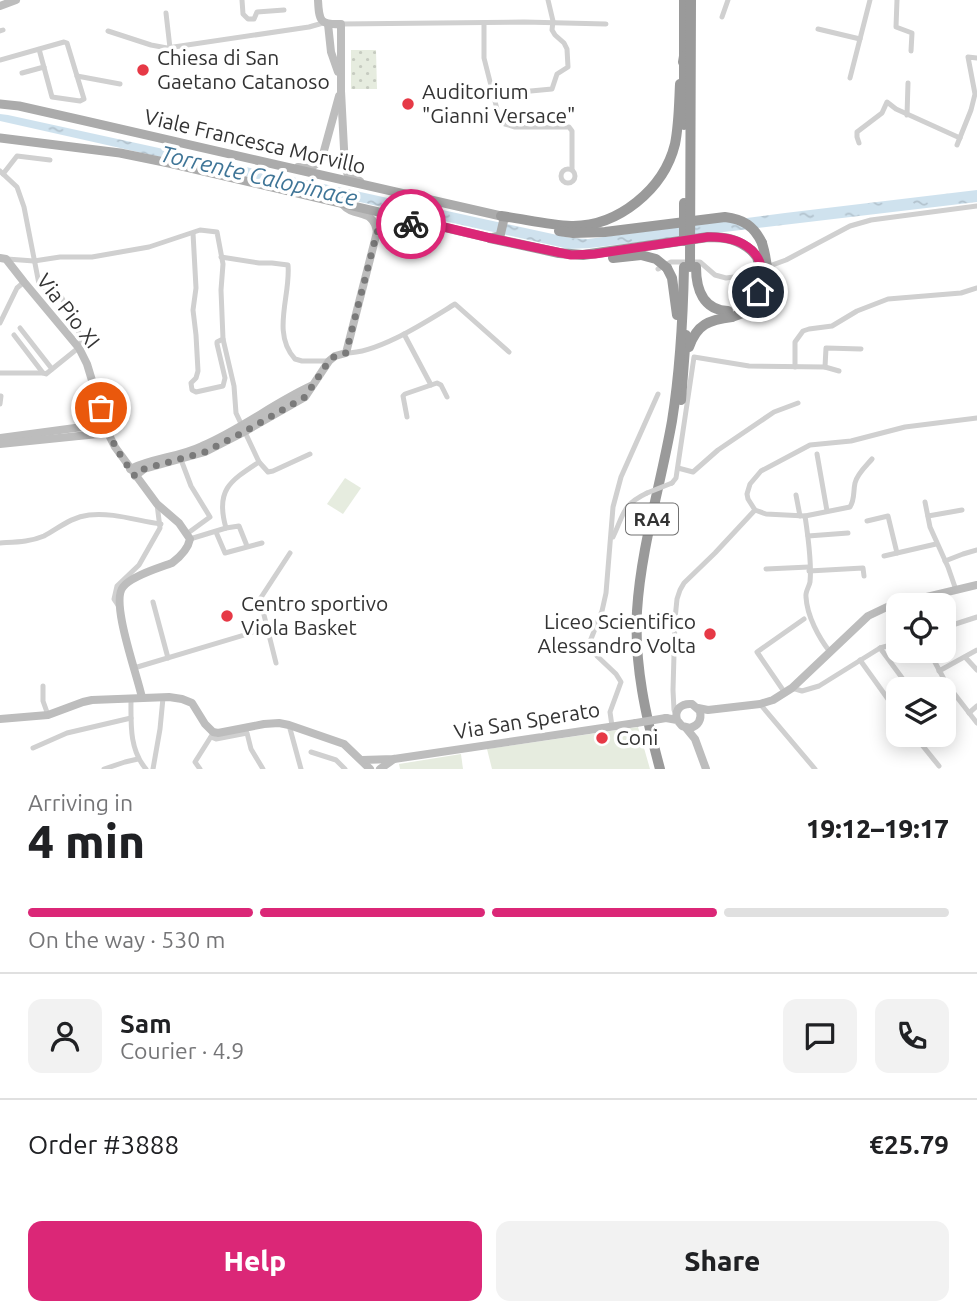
<!DOCTYPE html>
<meta charset="utf-8">
<style>
body{margin:0;font-family:Ubuntu,sans-serif;background:#f2f2f2;color:#202124;height:100vh;display:flex;flex-direction:column;font-size:26px;white-space:nowrap}
*{box-sizing:border-box;margin:0}
p{font-size:23px;color:#757577}
.icon{flex:none;width:38px;height:38px;fill:none;stroke:currentColor;stroke-width:2;stroke-linecap:round;stroke-linejoin:round}
.map{position:relative;height:769px;overflow:hidden}
.details{display:flex;flex-direction:column;background:#fff;flex:1}
.details>*{flex:none}
.controls{position:absolute;left:886px;top:593px;display:grid;gap:14px}
.controls a{display:grid;place-items:center;width:70px;height:70px;border-radius:14px;background:#fff;box-shadow:0 4px 18px #0003;font-size:35px}
.pin{position:absolute;display:grid;place-items:center;width:60px;height:60px;color:#fff;margin:-30px;border:4px solid #fff;border-radius:50%;box-shadow:0 2px 7px #0007}
.courier{position:absolute;display:grid;place-items:center;width:70px;height:70px;margin:-35px;border:5px solid #db2777;border-radius:50%;background:#fff;color:#222;box-shadow:0 2px 9px #0007}
.head em{font-style:normal;font-weight:800}
.head div{display:flex;flex-direction:column-reverse}
.head{display:flex;align-items:center;justify-content:space-between;height:119px;padding:0 28px}
h1{font-size:46px;font-weight:800;line-height:52px}
.bar{display:grid;grid-template-columns:repeat(4,1fr);gap:10px 7px;align-content:center;height:84px;padding:0 28px}
.bar i{height:9px;border-radius:5px;background:#e0e0e0}
.bar .selected{background:#db2777}
.bar p{grid-column:span 4}
.line{display:flex;align-items:center;gap:18px;padding:0 28px;border-top:2px solid #e0e0e0}
.line div{flex:1}
.round{display:grid;place-items:center;flex:none;width:74px;height:74px;border-radius:14px;background:#f2f2f2}
.action{display:flex;gap:14px;margin-top:auto;padding:14px 28px}
.action a{flex:1;height:80px;border-radius:14px;background:#db2777;color:#fff;font-size:28px;font-weight:800;line-height:80px;text-align:center}
.action a+a{background:#f2f2f2;color:#202124}
.map>svg:first-child{display:block}
.grass{fill:url(#grass-dots)}
.garden{fill:#e6ecdf}
.water{fill:url(#water-ripples)}
.lines{fill:none;stroke-linecap:round;stroke-linejoin:round}
.street{stroke:#d0d0d0;stroke-width:5}
.secondary{stroke:#bdbdbd;stroke-width:8}
.primary{stroke:#ababab;stroke-width:9}
.highway{stroke:#9a9a9a;stroke-width:10}
.street-bridge{stroke:#d0d0d0;stroke-width:5}
.secondary-bridge{stroke:#bdbdbd;stroke-width:8}
.highway-bridge{stroke:#9a9a9a;stroke-width:10}
.done{stroke:#7a7a7a;stroke-width:7;stroke-dasharray:0 12.6}
.route{stroke:#db2777;stroke-width:9}
.poi-dot{fill:#e63946;stroke:#fff;stroke-width:2.5}
.labels{text-anchor:middle;stroke-width:7;stroke-linejoin:round;paint-order:stroke}
.shield{fill:#fff;stroke:#707070;stroke-width:2}
.shield-label{font-size:19px;font-weight:bold;fill:#333}
.poi-label{font-size:21px;fill:#333;stroke:#fff;text-anchor:start}
.street-label{font-size:21px;fill:#333;stroke:#fff}
.water-label{font-size:23px;font-style:italic;fill:#3f7597;stroke:#fff}
</style>
<div class="map">
<svg width="977" height="769" viewBox="0 0 977 769">
<defs>
<pattern id="grass-dots" width="8" height="8" patternUnits="userSpaceOnUse" patternTransform="scale(1.75)"><rect width="8" height="8" fill="#e6ecdf"/><path d="M2 2h.1M6 6h.1" fill="none" stroke="#c6cbc0" stroke-width="1.8" stroke-linecap="round"/></pattern>
<pattern id="water-ripples" width="26" height="14" patternUnits="userSpaceOnUse" patternTransform="scale(1.75)"><rect width="26" height="14" fill="#cfe2ee"/><path d="M2 4q2-2 4 0t4 0M15 11q2-2 4 0t4 0" fill="none" stroke="#b2c2cd"/></pattern>
</defs>
<rect width="100%" height="100%" fill="#fff"/>
<polygon class="grass" points="351,50 376,50 377,89 351,89"/>
<g class="garden">
<polygon points="345,478 361,488 343,514 327,504"/>
<polygon points="638,727 650,769 492,769 487,749"/>
<polygon points="461,754 463,769 400,769 399,764"/>
</g>
<polygon class="water" points="0,114 8,115 571,238 588,239 785,213 977,190 977,202 590,248 569,249 0,121"/>
<g class="lines">
<g class="street">
<polyline points="242,0 243,14 248,19 254,19 257,12 284,10"/>
<polyline points="897,0 896,27 912,33 911,51"/>
<polyline points="166,13 170,48"/>
<polyline points="722,17 728,0"/>
<polyline points="484,23 484,58 499,117 505,124 515,127 569,127 572,131 572,170"/>
<polyline points="341,24 524,22 606,24"/>
<polyline points="818,29 860,39"/>
<polyline points="0,31 3,30"/>
<polyline points="108,31 151,45 167,48 309,27 323,23"/>
<polyline points="0,60 64,42 67,43 84,99 80,101 52,97 39,49"/>
<polyline points="22,73 44,67"/>
<polyline points="77,76 120,84"/>
<polyline points="850,78 870,0"/>
<polyline points="520,92 552,89 557,74 568,67 567,49 564,43 555,35 552,30 553,21 548,0"/>
<polyline points="907,115 908,83"/>
<polyline points="859,143 857,137 857,132 882,113 887,102 896,109 960,138"/>
<polyline points="957,145 971,110 975,94 968,57 977,58"/>
<circle cx="568" cy="176" r="7"/>
<polyline points="0,171 17,187 24,207 39,284 62,298 80,335 82,345 46,374 43,373 14,335"/>
<polyline points="3,174 17,156 50,160"/>
<polyline points="193,233 196,288 193,310 196,335 198,371 196,378 191,383 192,390 196,392 223,386 225,378 217,344 217,342 223,339"/>
<path d="M221 257 259 263H272L288 265C291 295 271 333 295 359L302 361H329"/>
<polyline points="7,259 34,261 60,257 92,257 149,247 200,230 217,232 223,264 221,290 223,339 234,386 236,413 259,462 268,472 273,471 310,454"/>
<polyline points="658,269 671,262 700,262 715,275 726,278 742,276 786,260 850,226 871,220 977,206"/>
<polyline points="0,323 17,288 24,282"/>
<polyline points="20,328 52,369"/>
<polyline points="404,334 431,385"/>
<path d="M346 353C379 353 427 321 455 304L509 352"/>
<polyline points="795,367 795,342 803,331 809,329 832,326 857,311 888,299 961,293 977,288"/>
<polyline points="825,367 826,348 861,349"/>
<polyline points="0,373 43,373"/>
<polyline points="0,404 1,396"/>
<polyline points="407,417 403,396 405,394 437,383 441,385 447,397"/>
<polyline points="817,454 827,511"/>
<polyline points="180,457 191,486 210,517 188,533"/>
<path d="M872 459C866 466 857 474 855 483 853 492 855 499 850 507L805 516 766 514 755 510 748 499 747 494 750 484 761 471 810 445 851 441 905 427 977 418"/>
<polyline points="678,468 693,472 718,450 774,412 798,403"/>
<polyline points="672,483 676,478 694,357 749,366 825,367 839,371"/>
<polyline points="796,495 800,516"/>
<polyline points="925,502 930,527 948,567 956,590"/>
<path d="M805 516C808 536 812 562 810 582 809 587 805 592 806 597 807 616 819 638 830 652"/>
<polyline points="928,516 962,510"/>
<polyline points="867,521 888,516 897,553"/>
<path d="M226 528C215 490 230 481 259 462"/>
<polyline points="216,532 225,553 262,543"/>
<polyline points="808,536 848,533"/>
<path d="M613 537C624 514 622 505 647 493"/>
<polyline points="190,539 226,528 239,526 247,546"/>
<path d="M0 543C15 542 30 542 44 536 59 528 71 517 89 515 112 512 138 521 161 524"/>
<polyline points="884,556 936,544"/>
<polyline points="945,561 963,554 977,550"/>
<polyline points="766,569 809,567"/>
<polyline points="809,571 863,568 864,576"/>
<polyline points="153,602 168,658"/>
<polyline points="118,605 114,599 117,586 139,565 160,528 157,504"/>
<polyline points="943,628 977,617"/>
<polyline points="880,648 911,690"/>
<polyline points="929,651 946,683 977,723"/>
<polyline points="965,657 977,670"/>
<polyline points="860,660 898,713"/>
<polyline points="276,663 260,599 290,553"/>
<polyline points="134,668 261,630"/>
<polyline points="939,671 977,650"/>
<polyline points="43,686 43,701 48,715"/>
<polyline points="792,688 802,691 819,686 880,648 898,643"/>
<polyline points="785,693 757,652 804,619"/>
<path d="M131 698C131 723 129 749 146 769"/>
<polyline points="760,704 815,769"/>
<polyline points="676,713 674,710 673,690 675,619 677,599 680,590 684,583 715,553 755,510"/>
<polyline points="969,713 977,706"/>
<polyline points="289,725 301,769"/>
<polyline points="612,726 610,712 621,682 616,674 597,656 591,639 602,611 606,593 613,507 621,477 658,394"/>
<polyline points="914,735 939,766"/>
<polyline points="211,737 216,739 247,733 251,749 263,769"/>
<polyline points="33,748 67,733 131,718"/>
<polyline points="311,752 336,760 345,769"/>
<polyline points="104,769 125,762 138,759"/>
<polyline points="153,769 160,729 163,698"/>
<polyline points="200,769 195,762 212,735"/>
</g>
<g class="secondary">
<path d="M318 0C319 21 320 25 341 24V91L345 168 348 175 360 181"/>
<polyline points="0,6 16,0"/>
<polyline points="328,24 331,52 338,72"/>
<path d="M298 167C309 168 316 167 322 158L339 96"/>
<path d="M377 232C391 215 401 227 418 221"/>
<path d="M0 258 6 259 24 282 79 348 87 364 108 433 115 447 157 504 179 523 190 539C188 549 180 557 172 563 159 568 131 576 123 587 110 602 138 677 142 698"/>
<polyline points="0,438 105,424"/>
<polyline points="0,444 108,433"/>
<path d="M130 469C153 458 179 457 202 446 240 430 274 403 311 386"/>
<path d="M135 476 144 469 205 452 244 432 305 397 329 361 335 356 346 353 377 232C373 207 355 219 342 204"/>
<polyline points="698,708 708,710 760,704 773,700 792,688 868,616 889,606 977,585"/>
<path d="M666 718 677 720 682 726 690 728C698 726 702 720 700 711L692 704C681 703 674 710 677 720"/>
<polyline points="0,719 48,715 83,702 92,700 169,697 182,699 192,703 205,724 213,732 218,733 264,724 279,723 289,725 344,744 370,769"/>
<polyline points="686,728 695,739 706,769"/>
<polyline points="362,760 394,759 636,723"/>
<polyline points="380,769 394,759"/>
</g>
<polyline class="primary" points="0,104 19,106 81,120 501,216 504,219 500,236 490,238 169,163 120,153 0,138"/>
<g class="highway">
<polyline points="683,62 684,56 684,0"/>
<path d="M501 216C524 219 548 225 571 226 618 227 664 189 675 144 679 124 679 104 680 84"/>
<path d="M559 231 573 233 605 232 725 217C743 219 754 226 762 243"/>
<path d="M490 238 559 253 583 255 708 237C726 237 738 239 752 251"/>
<polyline points="613,258 641,255"/>
<path d="M696 267C696 289 703 310 728 311"/>
<polyline points="667,268 672,278 677,315"/>
<path d="M689 347C697 324 709 320 732 317"/>
<polyline points="681,400 686,335"/>
<path d="M660 769C646 717 634 665 637 611 641 547 661 484 672 421 680 371 683 318 684 267"/>
</g>
<polyline class="street-bridge" points="647,493 672,483"/>
<polyline class="secondary-bridge" points="636,723 666,718"/>
<g class="highway-bridge">
<polyline points="684,56 684,125"/>
<polyline points="684,241 684,203"/>
<polyline points="752,251 757,257 762,276"/>
<polyline points="641,255 656,259 667,268"/>
<polyline points="690,267 691,0"/>
<path d="M732 317C771 306 772 277 762 243"/>
</g>
</g>
<g class="lines">
<path class="done" d="M101 408C108 436 117 452 135 476L144 469 205 452 244 432 305 397 329 361 335 356 346 353 377 232C390 216 395 225 411 224"/>
<path class="route" d="M411 224 419 221 490 238 571 255 595 254 708 237C743 236 772 254 758 292"/>
</g>
<g class="poi-dot">
<circle cx="143" cy="70" r="7"/>
<circle cx="408" cy="104" r="7"/>
<circle cx="227" cy="616" r="7"/>
<circle cx="710" cy="634" r="7"/>
<circle cx="602" cy="738" r="7"/>
</g>
<g class="labels">
<rect class="shield" x="626" y="503.5" width="52" height="31" rx="5"/>
<g class="shield-label">
<text x="652" y="526">RA4</text>
</g>
<g class="poi-label">
<text x="157" y="65">Chiesa di San<tspan x="157" dy="24">Gaetano Catanoso</tspan></text>
<text x="422" y="99">Auditorium<tspan x="422" dy="24">"Gianni Versace"</tspan></text>
<text x="241" y="611">Centro sportivo<tspan x="241" dy="24">Viola Basket</tspan></text>
<text x="696" y="629" text-anchor="end">Liceo Scientifico<tspan x="696" dy="24">Alessandro Volta</tspan></text>
<text x="616" y="745">Coni</text>
</g>
<g class="street-label">
<text transform="translate(255 142) rotate(13)" y="7">Viale Francesca Morvillo</text>
<text transform="translate(68 311) rotate(52)" y="7">Via Pio XI</text>
<text transform="translate(527 721) rotate(-9)" y="7">Via San Sperato</text>
</g>
<g class="water-label">
<text transform="translate(259 176) rotate(13)" y="8">Torrente Calopinace</text>
</g>
</g>
</svg>
<div class="controls">
<a><svg class="icon" aria-label="locate" viewBox="0 0 24 24"><circle cx="12" cy="12" r="6"/><path d="M12 2v4M12 18v4M2 12h4M18 12h4"/></svg></a>
<a><svg class="icon" aria-label="layers" viewBox="0 0 24 24"><path d="M12 4l9 5-9 5-9-5zM3 14l9 5 9-5"/></svg></a>
</div>
<div class="pin" style="left:101px;top:408px;background:#ea580c"><svg class="icon" aria-label="bag" viewBox="0 0 24 24"><path d="M5 8h14l-1 12H6zM9 8a3 3 0 0 1 6 0"/></svg></div>
<div class="pin" style="left:758px;top:292px;background:#1f2937"><svg class="icon" aria-label="home" viewBox="0 0 24 24"><path d="M3 11l9-7 9 7M6 9v11h12V9"/></svg></div>
<div class="courier" style="left:411px;top:224px"><svg class="icon" aria-label="bike" viewBox="0 0 24 24"><circle cx="6" cy="16" r="4"/><circle cx="18" cy="16" r="4"/><path d="M6 16l4-8h5l3 8M10 8l3 8H6M13 5h3"/></svg></div>
</div>
<section class="details">
<div class="head"><div><h1>4 min</h1><p>Arriving in</p></div><em>19:12–19:17</em></div>
<div class="bar"><i class="selected"></i><i class="selected"></i><i class="selected"></i><i></i><p>On the way · 530 m</p></div>
<div class="line" style="height:126px"><a class="round"><svg class="icon" aria-label="person" viewBox="0 0 24 24"><circle cx="12" cy="8" r="4"/><path d="M4 21q1-7 8-7t8 7"/></svg></a><div><b>Sam</b><p>Courier · 4.9</p></div><a class="round"><svg class="icon" aria-label="chat" viewBox="0 0 24 24"><path d="M4 5h16v11H9l-5 4z"/></svg></a><a class="round"><svg class="icon" aria-label="phone" viewBox="0 0 24 24"><path d="M5 4h4l2 5-3 2q2 4 5 5l2-3 5 2v4C11 20 4 13 5 4z"/></svg></a></div>
<div class="line" style="height:91px"><div>Order #3888</div><b>€25.79</b></div>
<div class="action"><a>Help</a><a>Share</a></div>
</section>
